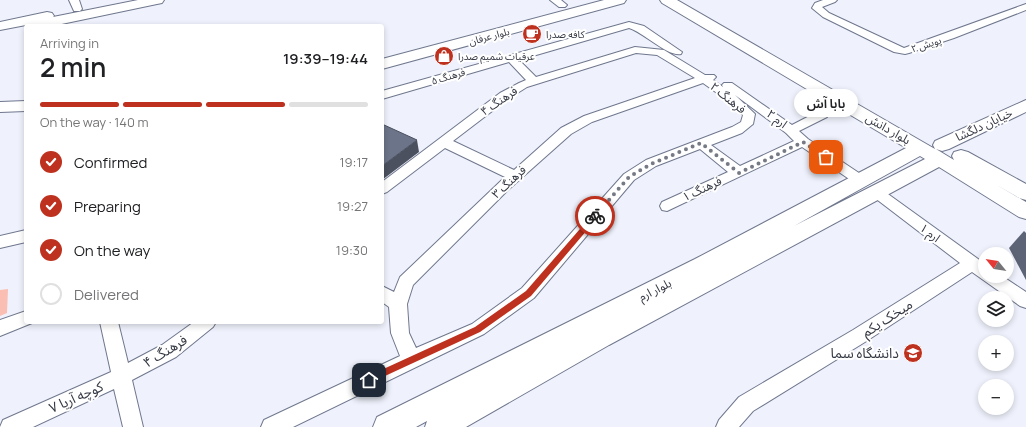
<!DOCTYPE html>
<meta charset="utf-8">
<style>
body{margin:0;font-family:Manrope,"Noto Sans Arabic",sans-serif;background:#f6f6f6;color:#202124;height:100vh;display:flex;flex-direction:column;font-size:15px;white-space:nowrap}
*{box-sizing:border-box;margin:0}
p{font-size:13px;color:#757577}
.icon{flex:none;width:22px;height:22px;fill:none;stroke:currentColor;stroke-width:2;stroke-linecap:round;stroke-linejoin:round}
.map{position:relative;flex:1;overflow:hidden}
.side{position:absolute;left:24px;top:24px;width:360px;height:300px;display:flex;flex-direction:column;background:#fff;border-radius:4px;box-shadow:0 2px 6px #0003}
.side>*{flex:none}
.needle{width:26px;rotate:300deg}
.fabs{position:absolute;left:978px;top:247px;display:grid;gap:8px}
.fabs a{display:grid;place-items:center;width:36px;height:36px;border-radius:50%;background:#fff;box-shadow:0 2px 6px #0003;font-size:20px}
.pin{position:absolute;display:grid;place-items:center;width:34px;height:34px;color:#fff;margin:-17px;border-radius:8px;box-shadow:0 2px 6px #0006}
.courier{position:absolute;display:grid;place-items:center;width:40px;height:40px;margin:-20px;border:3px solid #be311e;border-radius:50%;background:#fff;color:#222;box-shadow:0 1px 5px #0007}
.bubble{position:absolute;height:28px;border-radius:14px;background:#fff;box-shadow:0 2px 6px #0003;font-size:13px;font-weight:600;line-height:28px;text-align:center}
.head em{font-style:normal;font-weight:600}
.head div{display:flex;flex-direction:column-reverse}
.head{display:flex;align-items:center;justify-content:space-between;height:68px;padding:0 16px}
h1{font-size:26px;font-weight:600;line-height:30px}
.bar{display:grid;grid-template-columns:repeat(4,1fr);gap:6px 4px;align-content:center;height:48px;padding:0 16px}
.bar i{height:5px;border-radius:3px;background:#e0e0e0}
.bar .active{background:#be311e}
.bar p{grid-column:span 4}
ol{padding:0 16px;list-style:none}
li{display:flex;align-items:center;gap:12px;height:44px}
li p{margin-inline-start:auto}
li .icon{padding:4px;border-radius:50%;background:#be311e;color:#fff;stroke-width:4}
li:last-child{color:#757577}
li i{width:22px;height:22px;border:2px solid #e0e0e0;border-radius:50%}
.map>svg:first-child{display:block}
.green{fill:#fabeb2}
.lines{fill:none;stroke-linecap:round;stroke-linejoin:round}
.street-casing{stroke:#6f778d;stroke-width:2}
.secondary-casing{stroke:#6f778d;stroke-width:2}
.street{fill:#fff;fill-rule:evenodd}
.secondary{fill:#fff;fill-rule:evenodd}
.wall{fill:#5d6476}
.shaded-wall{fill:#4c5160}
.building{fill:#6c7489;stroke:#4c5160}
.route{fill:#be311e}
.done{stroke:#767a84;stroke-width:4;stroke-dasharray:0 7.2}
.labels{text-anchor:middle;stroke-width:4;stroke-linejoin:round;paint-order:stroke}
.far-poi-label{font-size:10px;fill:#353943;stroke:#fff;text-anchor:start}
.far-street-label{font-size:10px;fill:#353943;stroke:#fff}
.street-label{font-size:12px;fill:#353943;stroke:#fff}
.near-street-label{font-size:14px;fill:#353943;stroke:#fff}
.near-poi-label{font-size:14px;fill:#353943;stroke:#fff;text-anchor:end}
</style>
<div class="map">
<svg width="1026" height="427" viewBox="0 0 1026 427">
<rect width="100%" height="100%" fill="#eff2fc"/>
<polygon class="green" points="8,289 7,313 0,316 0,290"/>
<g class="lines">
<defs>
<g id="street">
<polygon points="69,0 79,0 82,9 80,11 74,11"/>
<polygon points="550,0 561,0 567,5 565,7 559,7"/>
<polygon points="823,0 837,0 835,2 822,7 829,13 904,48 1026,4 1026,10 954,38 909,53 905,54 894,52 823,17 812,8 815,3"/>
<path d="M629 22 644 26 682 52 681 54C668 57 643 32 629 28L519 60 536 77 635 47 664 50 705 75H714L716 77 713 80 723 87 722 85 724 83H732L792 125 819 111H827L829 114 827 117 799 131 808 139 865 177 867 180 865 183 860 185 855 183 802 147 667 211 662 210 660 206 662 202 728 172 700 149 656 166 634 180 534 298 484 334 293 427H261L264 420 400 356 391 333 389 307 382 302V286L394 292 400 277 505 177 445 148 387 192 382 194V182L500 93 519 83 526 80 509 62 382 99V91ZM636 53 657 55 695 78 584 116 561 128 514 170 453 141 508 99 527 87ZM703 83 724 98 743 115 741 122 732 127 646 160 624 174 522 288 472 324 416 348 409 333 407 304 413 285 508 190 571 134 592 122ZM735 95 786 133 794 141 740 166 711 145 742 133 753 124 755 114Z"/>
<polygon points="876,187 881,189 985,264 985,276 1002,276 1026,292 1026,308 1020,306 972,272 865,342 753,411 739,427 716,427 719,420 739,397 853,330 960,263 871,195 869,192 871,189"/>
<polygon points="26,230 26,242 0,248 0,236"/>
<polygon points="26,311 26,322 33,322 32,323 0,336 0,320"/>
<polygon points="100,322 118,322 128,363 162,345 194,322 216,322 213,327 176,357 132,380 143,427 123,427 114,389 33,427 0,427 3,420 111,372"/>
</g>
<g id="secondary">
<polygon points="138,0 164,0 162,3 157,4 52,26 26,26 26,28 26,25 0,30 0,22 47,12 52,13 54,16 53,17"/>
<polygon points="604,0 626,0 624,3 382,69 382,59"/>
<path d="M660 0H677L935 149 933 145 935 141 1026 100V112L949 149 942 151 936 149 954 160 952 156 954 152 961 150 968 152 1026 184V200L1019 198 995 184 1026 202V219L1019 217 939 167 609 345 466 427H425L427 421 416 427H373L377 417 695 259 906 148 662 3ZM920 156 925 159 794 226Z"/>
<polygon points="26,101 26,111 0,112 0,102"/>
</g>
</defs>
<use href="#street" class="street-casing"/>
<use href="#secondary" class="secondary-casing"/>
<use href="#street" class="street"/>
<use href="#secondary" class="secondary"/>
</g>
<polygon class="wall" points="1024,231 1026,233 1026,280 1009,248"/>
<polygon class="shaded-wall" points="417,140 419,152 382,180 382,166"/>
<polygon class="building" points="382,124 417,140 382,166"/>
<polygon class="route" points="593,214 595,214 599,216 531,296 480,332 372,382 366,382 365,380 366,377 475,327 526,291"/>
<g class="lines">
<polyline class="done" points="595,216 629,177 651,164 701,143 739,173 803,142 826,157"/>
</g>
<defs>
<symbol id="cafe-disc" viewBox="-11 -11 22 22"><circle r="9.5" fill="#be311e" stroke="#fff"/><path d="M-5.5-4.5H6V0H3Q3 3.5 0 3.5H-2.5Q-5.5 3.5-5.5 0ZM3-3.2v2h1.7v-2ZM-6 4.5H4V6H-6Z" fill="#fff"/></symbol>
<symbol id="shop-disc" viewBox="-11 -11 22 22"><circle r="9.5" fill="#be311e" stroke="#fff"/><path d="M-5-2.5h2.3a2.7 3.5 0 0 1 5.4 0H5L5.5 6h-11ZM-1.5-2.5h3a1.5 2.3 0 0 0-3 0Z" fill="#fff"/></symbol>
<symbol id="university-disc" viewBox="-11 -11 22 22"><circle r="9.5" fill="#be311e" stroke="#fff"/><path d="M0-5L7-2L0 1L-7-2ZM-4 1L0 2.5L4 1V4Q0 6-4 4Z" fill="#fff"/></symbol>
</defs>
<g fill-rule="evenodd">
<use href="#cafe-disc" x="521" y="23" width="22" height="22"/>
<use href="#shop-disc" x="433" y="45" width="22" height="22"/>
<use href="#university-disc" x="902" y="342" width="22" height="22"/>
</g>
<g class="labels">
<g class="far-poi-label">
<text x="546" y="38">کافه صدرا</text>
<text x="458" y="60">عرقیات شمیم صدرا</text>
</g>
<g class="far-street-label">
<text transform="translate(489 36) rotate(-15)" y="4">بلوار عرفان</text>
<text transform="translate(926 44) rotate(-18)" y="4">پویش ۲</text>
<text transform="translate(448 76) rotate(-16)" y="4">فرهنگ ۵</text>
</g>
<g class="street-label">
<text transform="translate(728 98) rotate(39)" y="4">فرهنگ ۲</text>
<text transform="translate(499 101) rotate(-34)" y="4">فرهنگ ۴</text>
<text transform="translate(777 119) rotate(37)" y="4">ارم ۲</text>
<text transform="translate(984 125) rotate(-25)" y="4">خیابان دلگشا</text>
<text transform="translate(888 129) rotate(30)" y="4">بلوار دانش</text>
<text transform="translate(509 182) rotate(-43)" y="4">فرهنگ ۳</text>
<text transform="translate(702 189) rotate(-25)" y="4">فرهنگ ۱</text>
<text transform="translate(930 233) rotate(37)" y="4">ارم ۱</text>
<text transform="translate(655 290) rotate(-27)" y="4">بلوار ارم</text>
</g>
<g class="near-street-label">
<text transform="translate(887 318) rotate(-33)" y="5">میخک یکم</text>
<text transform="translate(165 351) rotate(-32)" y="5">فرهنگ ۴</text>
<text transform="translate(76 397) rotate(-24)" y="5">کوچه آریا ۷</text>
</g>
<g class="near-poi-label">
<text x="899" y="358">دانشگاه سما</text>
</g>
</g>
</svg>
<div class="fabs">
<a><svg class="needle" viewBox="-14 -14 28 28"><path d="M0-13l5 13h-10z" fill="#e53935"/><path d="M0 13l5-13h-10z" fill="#757577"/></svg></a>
<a><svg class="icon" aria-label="layers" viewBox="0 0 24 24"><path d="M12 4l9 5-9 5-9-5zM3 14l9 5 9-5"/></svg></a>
<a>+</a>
<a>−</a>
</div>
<div class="pin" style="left:826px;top:157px;background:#ea580c"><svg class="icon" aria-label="bag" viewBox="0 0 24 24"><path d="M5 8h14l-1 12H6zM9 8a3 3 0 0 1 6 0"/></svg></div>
<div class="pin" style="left:369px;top:380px;background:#1f2937"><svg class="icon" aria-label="home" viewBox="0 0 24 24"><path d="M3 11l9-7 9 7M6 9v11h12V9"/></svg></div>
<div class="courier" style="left:595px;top:216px"><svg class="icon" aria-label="bike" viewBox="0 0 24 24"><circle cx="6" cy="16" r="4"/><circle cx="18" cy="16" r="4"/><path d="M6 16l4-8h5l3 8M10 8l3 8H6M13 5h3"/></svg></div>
<div class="bubble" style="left:794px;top:89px;width:64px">بابا آش</div>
<section class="side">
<div class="head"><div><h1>2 min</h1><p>Arriving in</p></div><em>19:39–19:44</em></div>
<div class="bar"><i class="active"></i><i class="active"></i><i class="active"></i><i></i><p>On the way · 140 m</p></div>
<ol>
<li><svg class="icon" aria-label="check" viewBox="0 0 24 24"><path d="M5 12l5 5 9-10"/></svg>Confirmed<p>19:17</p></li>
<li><svg class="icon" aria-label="check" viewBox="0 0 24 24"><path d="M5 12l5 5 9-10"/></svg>Preparing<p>19:27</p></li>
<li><svg class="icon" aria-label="check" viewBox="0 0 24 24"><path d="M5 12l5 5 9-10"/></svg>On the way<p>19:30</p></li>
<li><i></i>Delivered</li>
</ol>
</section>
</div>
